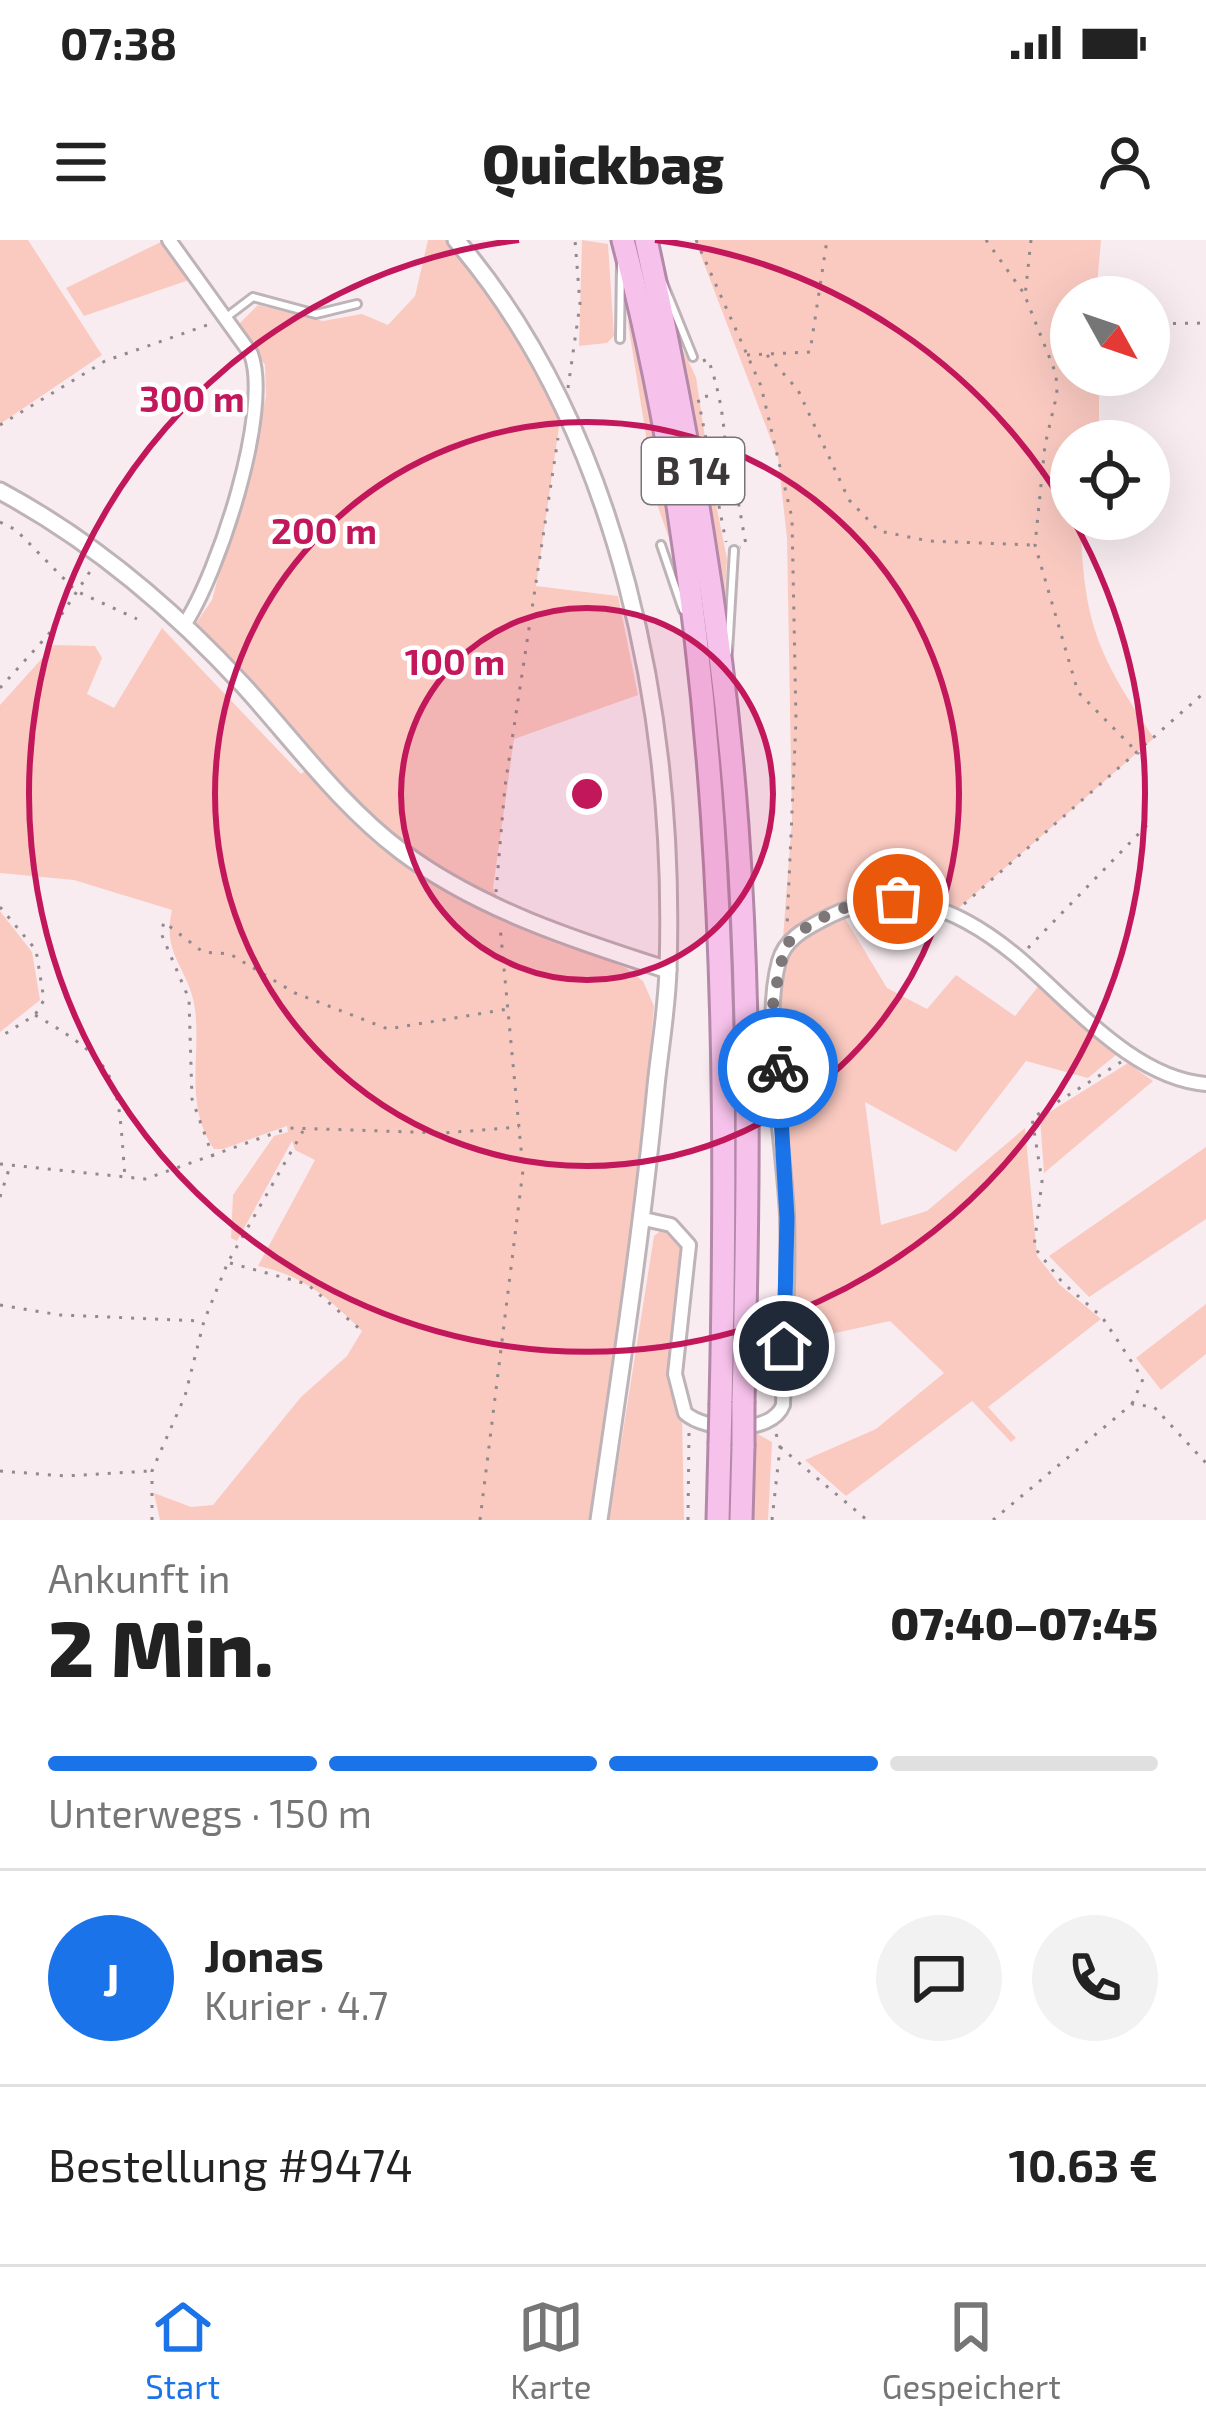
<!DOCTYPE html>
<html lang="de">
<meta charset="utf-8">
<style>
body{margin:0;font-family:"Exo 2",sans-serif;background:#f2f2f2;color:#222;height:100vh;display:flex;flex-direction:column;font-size:45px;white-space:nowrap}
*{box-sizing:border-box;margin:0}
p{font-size:39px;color:#767676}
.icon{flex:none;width:66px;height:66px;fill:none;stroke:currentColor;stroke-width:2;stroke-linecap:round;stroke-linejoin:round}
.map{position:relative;height:1280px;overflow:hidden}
.sheet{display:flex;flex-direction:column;background:#fff;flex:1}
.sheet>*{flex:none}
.needle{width:78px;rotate:130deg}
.buttons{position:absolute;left:1050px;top:36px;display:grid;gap:24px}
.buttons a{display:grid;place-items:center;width:120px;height:120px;border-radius:50%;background:#fff;box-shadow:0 12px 48px #0002;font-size:60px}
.pin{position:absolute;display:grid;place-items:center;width:102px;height:102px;color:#fff;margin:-51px;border:6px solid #fff;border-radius:50%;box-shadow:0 3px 12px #0007}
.courier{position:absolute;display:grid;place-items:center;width:120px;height:120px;margin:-60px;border:9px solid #1a73e8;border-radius:50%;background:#fff;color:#222;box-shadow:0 3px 15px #0007}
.summary em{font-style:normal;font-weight:800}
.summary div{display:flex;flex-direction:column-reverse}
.summary{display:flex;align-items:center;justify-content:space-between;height:204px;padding:0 48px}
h1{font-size:78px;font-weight:800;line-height:90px}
.bar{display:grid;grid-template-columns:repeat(4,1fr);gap:18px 12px;align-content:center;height:144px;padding:0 48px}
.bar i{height:15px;border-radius:9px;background:#e0e0e0}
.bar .current{background:#1a73e8}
.bar p{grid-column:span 4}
.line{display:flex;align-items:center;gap:30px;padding:0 48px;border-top:3px solid #e0e0e0}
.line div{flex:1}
.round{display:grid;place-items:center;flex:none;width:126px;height:126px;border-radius:63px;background:#f2f2f2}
.status{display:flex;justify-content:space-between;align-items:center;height:84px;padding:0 60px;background:#fff;direction:ltr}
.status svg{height:33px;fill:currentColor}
header{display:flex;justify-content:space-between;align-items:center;height:156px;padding:0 48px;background:#fff;font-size:54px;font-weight:800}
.tab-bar{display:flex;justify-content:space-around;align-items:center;height:168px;border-top:3px solid #e0e0e0;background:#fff;font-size:33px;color:#767676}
.tab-bar a{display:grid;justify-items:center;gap:6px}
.tab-bar .current{color:#1a73e8}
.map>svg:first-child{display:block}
.green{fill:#facac1}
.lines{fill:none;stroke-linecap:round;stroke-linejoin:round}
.service-casing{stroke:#beb3b7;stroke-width:12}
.minor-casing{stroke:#beb3b7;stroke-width:18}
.tertiary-casing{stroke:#beb3b7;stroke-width:21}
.trunk-casing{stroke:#b488a9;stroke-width:27}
.path{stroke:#91898c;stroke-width:3;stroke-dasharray:3 9;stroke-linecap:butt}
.service{stroke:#fff;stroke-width:6}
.minor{stroke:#fff;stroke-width:12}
.tertiary{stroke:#fff;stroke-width:15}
.trunk{stroke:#f6c2eb;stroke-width:21}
.trunk-bridge-casing{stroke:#b488a9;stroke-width:27;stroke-linecap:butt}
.trunk-bridge{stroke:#f6c2eb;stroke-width:21}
.done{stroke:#7e7779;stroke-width:12;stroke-dasharray:0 21.6}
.route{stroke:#1a73e8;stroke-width:15}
.ring{fill:none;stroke:#c2185b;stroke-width:6}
.labels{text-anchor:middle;stroke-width:9;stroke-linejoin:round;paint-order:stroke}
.shield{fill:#fff;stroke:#767474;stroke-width:3}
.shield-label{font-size:39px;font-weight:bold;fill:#3c3839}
.centre{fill:#c2185b;stroke:#fff;stroke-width:6}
.ring-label{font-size:36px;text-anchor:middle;font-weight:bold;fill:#c2185b;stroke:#fff;stroke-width:9;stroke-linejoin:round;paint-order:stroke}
</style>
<div class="status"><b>07:38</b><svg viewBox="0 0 49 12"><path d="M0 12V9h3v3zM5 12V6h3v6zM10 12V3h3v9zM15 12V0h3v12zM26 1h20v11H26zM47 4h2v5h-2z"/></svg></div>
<header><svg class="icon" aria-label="menu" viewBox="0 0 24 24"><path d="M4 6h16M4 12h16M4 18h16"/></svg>Quickbag<svg class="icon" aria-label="person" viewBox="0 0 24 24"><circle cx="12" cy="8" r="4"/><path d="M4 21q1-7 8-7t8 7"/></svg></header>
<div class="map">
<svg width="1206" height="1280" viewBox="0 0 1206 1280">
<rect width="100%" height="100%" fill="#f8ecf1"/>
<g class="green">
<polygon points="0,0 28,0 102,115 0,184"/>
<path d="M428 0H449L482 37 560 180 536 346 618 356 638 455 514 499 493 648 508 680 626 728 643 741 654 766 635 978 592 1280H160L154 1253 191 1267 213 1265 301 1157 347 1116 362 1091C330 1059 303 1035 258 1026L315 920 295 910 292 901 237 1001 231 998 233 955 274 896 288 892 287 886 223 909H214C184 865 201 818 195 769 190 729 161 715 172 670L74 640 0 633V465L54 405 95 406 102 418 87 454 114 468 162 388 301 534 320 518 194 386 212 360 266 157 265 125 239 84 258 65 323 81 362 74 388 85 415 56Z"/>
<polygon points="582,0 608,4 614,96 607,103 579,106"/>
<path d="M695 0H1101L1096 57H1071V135H1099V201H1071V279H1095V286L1081 289C1084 386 1100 418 1154 498L953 673 922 663 840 670 887 748 927 769 956 735 1015 776 1040 744 1117 814 1088 838 1026 821 956 912 865 862 881 985 927 971 1025 888 1037 1016 1060 1045 1101 1079 988 1167 1016 1198 1011 1202 972 1161 846 1256 805 1220 876 1189 944 1133 890 1081 790 1103 791 980 778 763 792 580 787 298 778 218Z"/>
<polygon points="163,1 189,40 84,76 66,48"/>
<polygon points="627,77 636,106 676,318 657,264"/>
<polygon points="676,96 696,137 710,231 705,232 710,234 727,319 725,354"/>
<polygon points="0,671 32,712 40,760 0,792"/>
<polygon points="1128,823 1153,841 1044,933 1040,878"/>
<polygon points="1206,907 1206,979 1089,1057 1049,1016"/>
<polygon points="663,989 673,991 682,1012 670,1142 682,1175 684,1280 609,1280 654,996"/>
<polygon points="1206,1064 1206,1114 1161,1150 1136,1118"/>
<polygon points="756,1193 772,1202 768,1280 754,1280"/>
</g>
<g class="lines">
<defs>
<g id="service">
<polyline points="663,43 693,117"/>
<polyline points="228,76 253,57 316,74 357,64"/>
<polyline points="620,99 621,24"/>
<polyline points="661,305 683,370"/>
<polyline points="728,412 734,310"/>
</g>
<g id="minor">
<path d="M169 0 251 114C272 171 218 334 184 385"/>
<path d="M644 979 671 985 689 1005 675 1134 685 1173C706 1192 772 1195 783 1165 785 1102 789 1038 787 975 784 903 761 787 779 721 785 699 805 689 824 679 894 642 955 666 1014 714 1069 759 1131 838 1206 844"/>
</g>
<g id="tertiary">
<path d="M456 0C621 193 676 481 668 729 667 768 660 807 656 846 642 992 620 1135 599 1280"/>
<path d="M0 251C91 300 173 369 243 445 294 501 340 565 401 611 478 669 577 701 668 730"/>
</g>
<g id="trunk">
<path d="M623 0C722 379 730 773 721 1163"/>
<path d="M646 0C688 193 723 388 737 586 751 777 748 969 743 1161"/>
<polyline points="718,1280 720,1204"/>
<polyline points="741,1280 743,1206"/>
</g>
</defs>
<use href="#service" class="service-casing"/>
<use href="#minor" class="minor-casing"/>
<use href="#tertiary" class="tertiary-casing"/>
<use href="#trunk" class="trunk-casing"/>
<g class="path">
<polyline points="696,0 761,146 792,278 796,480 787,687"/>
<polyline points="986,0 1023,52"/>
<polyline points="1031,0 1025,56 1056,134 1057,154 1045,205 1035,305 1078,452 1139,514"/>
<polyline points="1149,84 1206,83"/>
<polyline points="1070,92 1071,92"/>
<polyline points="747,115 810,112 827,0"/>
<polyline points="767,115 798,150 849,260 879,291 929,301 1033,305"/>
<path d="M703 121 708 119C722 156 726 195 726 231L734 238 746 305 740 307"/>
<polyline points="568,148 580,64 575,0"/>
<polyline points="708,156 698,158 726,302"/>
<polyline points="0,185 105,121 213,83"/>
<polyline points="731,217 733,234"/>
<polyline points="0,282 16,290 76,351 137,379"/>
<polyline points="0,448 48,395 93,327"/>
<polyline points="895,647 909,615 920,608"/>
<polyline points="496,652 505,546 558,198"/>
<polyline points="964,664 1206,451"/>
<polyline points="0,667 36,710 44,760 35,775 0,797"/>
<polyline points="1028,708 1152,580"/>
<path d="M35 775C124 826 117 840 125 937"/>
<polyline points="1121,822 1032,878 1042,941 1034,1007 1062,1042 1102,1077 1143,1139 1132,1164"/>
<polyline points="213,917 192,859 189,759 161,693 164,682 203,712 230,714 295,753 388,789 508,769"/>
<polyline points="0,924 145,939 289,888 444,893 519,887"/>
<polyline points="0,957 11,923"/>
<polyline points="230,1023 307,1044 362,1091"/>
<polyline points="0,1065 60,1075 202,1081"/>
<polyline points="780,1207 867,1280"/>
<polyline points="0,1231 65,1236 150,1231"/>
<polyline points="152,1280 152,1231 185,1156 204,1081 228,1022 303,891"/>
<polyline points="480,1280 523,930 500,686"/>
<polyline points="688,1280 689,1192"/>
<polyline points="772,1280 780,1207 774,1187"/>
<polyline points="993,1280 1132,1164 1154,1167 1206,1223"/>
</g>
<use href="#service" class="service"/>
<use href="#minor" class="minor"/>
<use href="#tertiary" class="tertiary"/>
<use href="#trunk" class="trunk"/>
<defs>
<g id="trunk-bridge">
<polyline points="720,1204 721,1163"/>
<polyline points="743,1206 743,1161"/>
</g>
</defs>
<use href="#trunk-bridge" class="trunk-bridge-casing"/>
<use href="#trunk-bridge" class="trunk-bridge"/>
</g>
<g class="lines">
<path class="done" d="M778 828 773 761 785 706C811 677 860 657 898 659"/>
<polyline class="route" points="778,828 787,978 784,1106"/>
</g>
<circle cx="587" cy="554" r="186" fill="#c2185b" fill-opacity=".12"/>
<g class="ring">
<circle cx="587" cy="554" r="186"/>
<circle cx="587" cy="554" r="372"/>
<path d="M655 0A558 558 0 1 1 519 0"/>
</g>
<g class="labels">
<rect class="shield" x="642" y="198" width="102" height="66" rx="9"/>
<g class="shield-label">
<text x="693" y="245">B 14</text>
</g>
</g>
<circle cx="587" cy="554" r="18" class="centre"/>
<g class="ring-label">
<text x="192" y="172">300 m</text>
<text x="324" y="304">200 m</text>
<text x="455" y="435">100 m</text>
</g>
</svg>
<div class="buttons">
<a><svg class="needle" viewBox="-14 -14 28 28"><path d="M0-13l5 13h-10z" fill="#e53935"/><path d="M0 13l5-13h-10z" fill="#767676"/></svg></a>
<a><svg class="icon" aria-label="locate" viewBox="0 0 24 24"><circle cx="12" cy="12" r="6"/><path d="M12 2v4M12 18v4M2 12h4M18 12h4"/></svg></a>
</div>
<div class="pin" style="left:898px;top:659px;background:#ea580c"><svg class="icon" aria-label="bag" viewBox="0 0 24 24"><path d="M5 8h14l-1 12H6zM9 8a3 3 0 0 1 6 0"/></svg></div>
<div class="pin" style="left:784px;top:1106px;background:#1f2937"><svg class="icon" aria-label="home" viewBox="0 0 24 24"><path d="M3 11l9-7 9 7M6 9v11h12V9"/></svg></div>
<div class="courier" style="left:778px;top:828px"><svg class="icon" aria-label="bike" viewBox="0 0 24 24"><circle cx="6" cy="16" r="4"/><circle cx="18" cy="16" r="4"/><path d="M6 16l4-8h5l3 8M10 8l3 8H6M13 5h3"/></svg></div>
</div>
<section class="sheet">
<div class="summary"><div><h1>2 Min.</h1><p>Ankunft in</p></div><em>07:40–07:45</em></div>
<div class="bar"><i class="current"></i><i class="current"></i><i class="current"></i><i></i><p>Unterwegs · 150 m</p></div>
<div class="line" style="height:216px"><b class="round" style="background:#1a73e8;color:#fff">J</b><div><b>Jonas</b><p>Kurier · 4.7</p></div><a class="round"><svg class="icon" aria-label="chat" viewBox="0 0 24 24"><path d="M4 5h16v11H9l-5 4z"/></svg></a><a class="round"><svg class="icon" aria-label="phone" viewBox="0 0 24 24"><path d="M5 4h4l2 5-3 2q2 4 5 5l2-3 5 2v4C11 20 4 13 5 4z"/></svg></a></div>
<div class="line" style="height:156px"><div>Bestellung #9474</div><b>10.63 €</b></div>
</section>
<nav class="tab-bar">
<a class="current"><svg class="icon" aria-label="home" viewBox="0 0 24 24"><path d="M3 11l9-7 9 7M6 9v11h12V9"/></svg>Start</a>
<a><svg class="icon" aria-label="map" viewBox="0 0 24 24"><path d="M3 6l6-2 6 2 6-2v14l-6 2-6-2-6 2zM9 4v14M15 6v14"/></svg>Karte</a>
<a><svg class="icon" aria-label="saved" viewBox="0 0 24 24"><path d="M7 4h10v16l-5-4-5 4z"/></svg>Gespeichert</a>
</nav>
